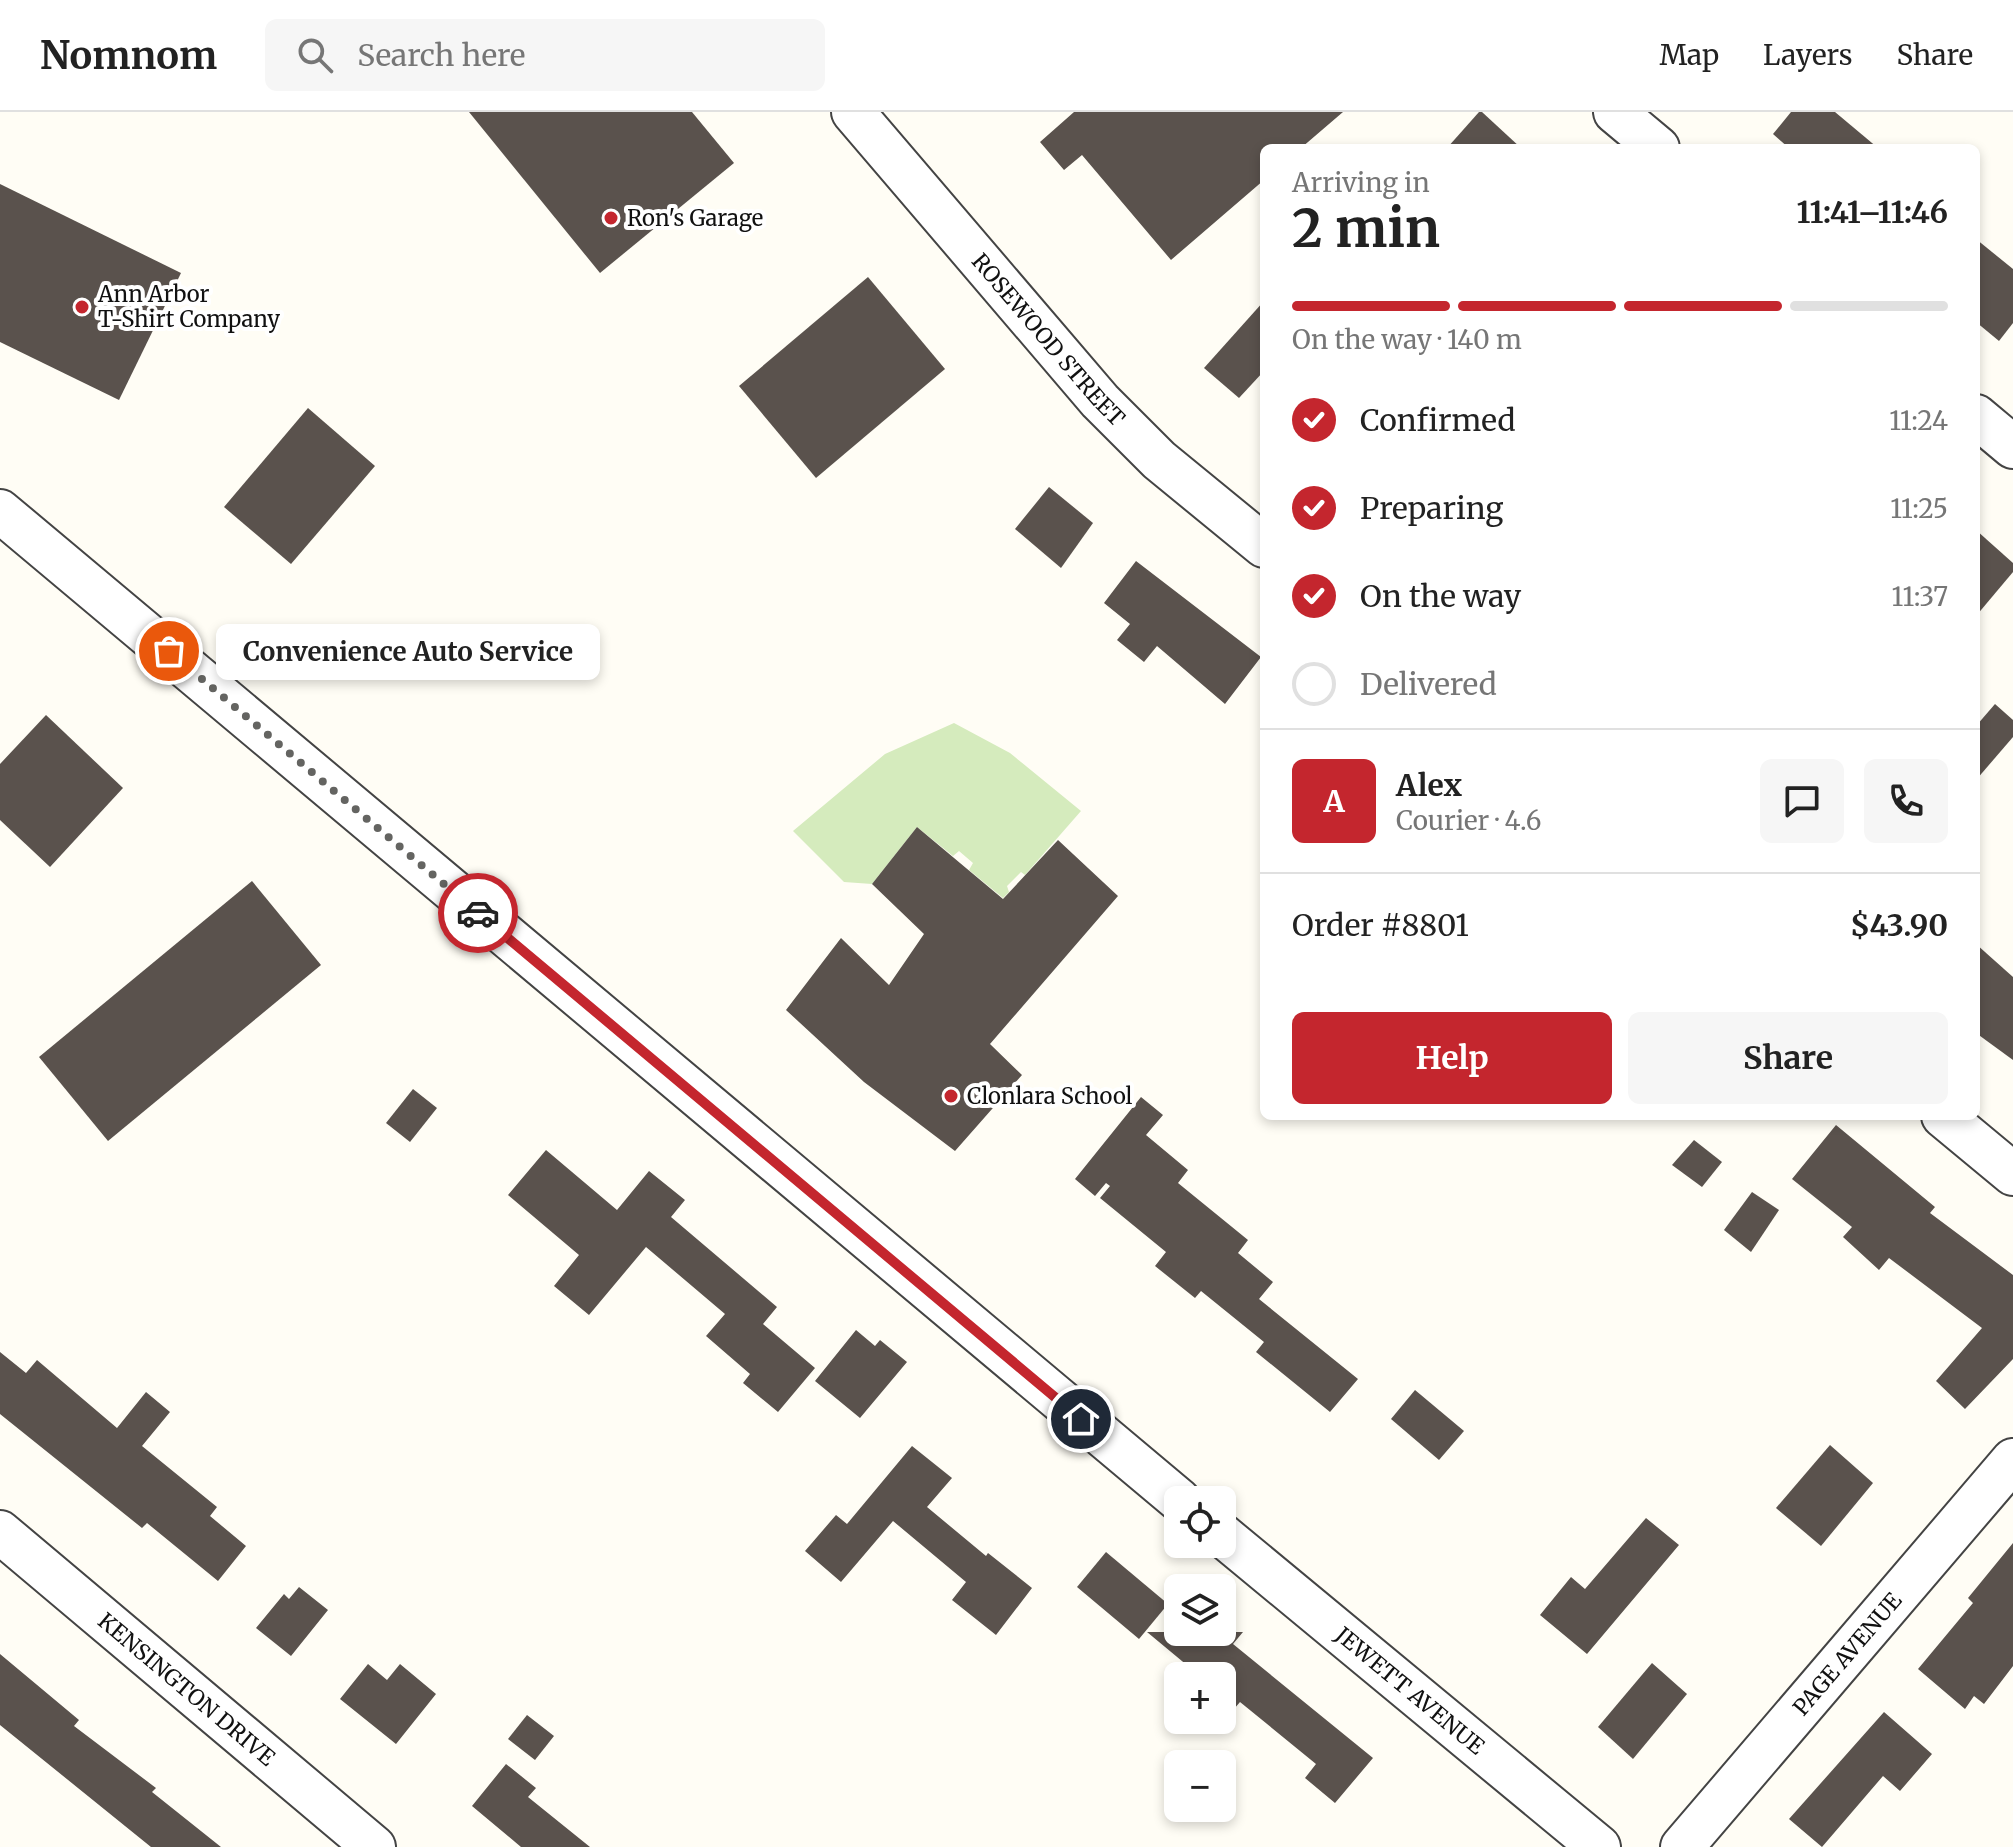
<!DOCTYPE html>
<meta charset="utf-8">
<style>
body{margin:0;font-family:Merriweather,serif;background:#f6f6f6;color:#222;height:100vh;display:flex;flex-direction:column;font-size:30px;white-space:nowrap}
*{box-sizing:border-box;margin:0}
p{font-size:26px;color:#767676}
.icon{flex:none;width:44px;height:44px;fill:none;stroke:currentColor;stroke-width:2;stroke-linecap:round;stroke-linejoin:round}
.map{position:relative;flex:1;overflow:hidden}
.sheet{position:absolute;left:1260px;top:32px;width:720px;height:976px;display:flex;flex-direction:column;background:#fff;border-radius:12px;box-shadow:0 4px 12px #0003}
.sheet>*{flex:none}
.fabs{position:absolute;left:1164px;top:1374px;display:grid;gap:16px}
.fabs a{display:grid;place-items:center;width:72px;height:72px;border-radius:12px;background:#fff;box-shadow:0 4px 12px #0003;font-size:40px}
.pin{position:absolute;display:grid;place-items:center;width:68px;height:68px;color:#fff;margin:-34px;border:4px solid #fff;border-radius:50%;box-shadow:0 2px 8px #0007}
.courier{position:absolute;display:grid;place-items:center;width:80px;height:80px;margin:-40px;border:6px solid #c4262e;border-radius:50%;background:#fff;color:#222;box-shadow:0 2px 10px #0007}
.bubble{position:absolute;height:56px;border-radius:12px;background:#fff;box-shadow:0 4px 12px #0003;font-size:26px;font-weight:700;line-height:56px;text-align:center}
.summary em{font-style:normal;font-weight:700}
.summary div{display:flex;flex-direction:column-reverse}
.summary{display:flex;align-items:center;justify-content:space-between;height:136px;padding:0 32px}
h1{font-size:52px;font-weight:700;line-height:60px}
.bar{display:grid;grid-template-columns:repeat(4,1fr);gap:12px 8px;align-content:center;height:96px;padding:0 32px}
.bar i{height:10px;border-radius:6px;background:#e0e0e0}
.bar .current{background:#c4262e}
.bar p{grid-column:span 4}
.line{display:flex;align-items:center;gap:20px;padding:0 32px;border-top:2px solid #e0e0e0}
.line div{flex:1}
.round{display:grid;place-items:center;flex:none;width:84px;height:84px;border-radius:12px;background:#f6f6f6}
ol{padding:0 32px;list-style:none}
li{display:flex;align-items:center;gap:24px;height:88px}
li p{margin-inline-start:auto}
li .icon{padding:8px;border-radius:50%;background:#c4262e;color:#fff;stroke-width:4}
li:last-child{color:#767676}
li i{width:44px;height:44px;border:4px solid #e0e0e0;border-radius:50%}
.button{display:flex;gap:16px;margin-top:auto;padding:16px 32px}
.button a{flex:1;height:92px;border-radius:12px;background:#c4262e;color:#fff;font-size:32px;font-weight:700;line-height:92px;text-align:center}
.button a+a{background:#f6f6f6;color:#222}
header{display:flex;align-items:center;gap:48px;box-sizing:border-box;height:112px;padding:0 40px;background:#fff;border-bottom:2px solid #e0e0e0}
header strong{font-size:38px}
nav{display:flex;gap:44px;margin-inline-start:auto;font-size:28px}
.search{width:560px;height:72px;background:#f6f6f6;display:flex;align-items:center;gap:20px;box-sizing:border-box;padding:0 28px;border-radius:12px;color:#767676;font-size:30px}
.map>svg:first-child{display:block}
.green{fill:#d5ebbd}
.building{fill:#5a524d}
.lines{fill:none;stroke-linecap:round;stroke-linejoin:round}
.street-casing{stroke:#444;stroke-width:46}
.street{stroke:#fff;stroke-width:42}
.done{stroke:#646461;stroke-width:8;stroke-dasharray:0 14.4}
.route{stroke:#c4262e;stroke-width:10}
.poi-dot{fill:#c4262e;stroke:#fff;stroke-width:3}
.labels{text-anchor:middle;stroke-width:8;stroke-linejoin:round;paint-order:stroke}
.poi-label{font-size:22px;fill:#111;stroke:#fff;text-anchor:start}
.street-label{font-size:22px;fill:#111;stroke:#fff}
</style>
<header>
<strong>Nomnom</strong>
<div class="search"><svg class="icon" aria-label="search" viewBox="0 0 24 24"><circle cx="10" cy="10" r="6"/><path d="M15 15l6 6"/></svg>Search here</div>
<nav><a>Map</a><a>Layers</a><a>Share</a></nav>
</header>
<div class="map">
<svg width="2013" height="1735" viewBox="0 0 2013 1735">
<rect width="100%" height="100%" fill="#fffdf5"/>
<polygon class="green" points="954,611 1010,641 1081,699 1025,763 1021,760 1007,774 1009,780 1003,786 969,758 973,751 959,739 953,744 917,715 872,772 844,770 793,719 885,642"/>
<g class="building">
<polygon points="469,0 692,0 734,51 600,161"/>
<polygon points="1074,0 1343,0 1301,36 1264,36 1264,68 1171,148 1082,43 1064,58 1040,30"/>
<polygon points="1479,0 1482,0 1521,36 1447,36"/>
<polygon points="1791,0 1835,0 1878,36 1789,36 1773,22"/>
<polygon points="0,72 181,161 119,288 0,230"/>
<polygon points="1976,127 2013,157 2013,211 1999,229 1976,210"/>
<polygon points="868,165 945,257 816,366 739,274"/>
<polygon points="1264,189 1264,259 1239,286 1204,256"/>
<polygon points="308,296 375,354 291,452 224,395"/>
<polygon points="1049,375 1093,411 1061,456 1015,417"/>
<polygon points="1976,418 2013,451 2013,460 1976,504"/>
<polygon points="1136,449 1261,545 1225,592 1157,534 1144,550 1117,528 1130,512 1104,491"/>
<polygon points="1995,592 2013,608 2013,625 1976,668 1976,614"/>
<polygon points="46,603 123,676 50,755 0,708 0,652"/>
<polygon points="917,715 1003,787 1058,728 1118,784 990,932 1022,963 955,1039 864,970 786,898 841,826 889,873 924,822 872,772"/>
<polygon points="252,769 321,853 108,1029 39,945"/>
<polygon points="1976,832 2013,865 2013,948 1976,921"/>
<polygon points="413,977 437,996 410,1030 386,1011"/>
<polygon points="1141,985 1163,1003 1146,1023 1188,1058 1178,1071 1248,1128 1238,1141 1273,1170 1259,1187 1358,1267 1330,1300 1256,1240 1264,1230 1201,1179 1195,1186 1155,1154 1166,1140 1100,1086 1110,1074 1106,1071 1095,1084 1075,1067"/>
<polygon points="1836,1013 1935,1095 1930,1101 2013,1163 2013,1247 1965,1297 1936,1269 1982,1216 1889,1146 1879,1158 1843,1125 1852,1115 1792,1067"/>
<polygon points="1694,1028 1722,1050 1702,1075 1672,1053"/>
<polygon points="546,1038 617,1098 649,1059 685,1088 671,1105 777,1195 763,1212 815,1256 778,1300 743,1271 750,1262 706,1224 725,1202 646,1135 589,1203 554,1174 579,1143 508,1083"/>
<polygon points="1752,1080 1779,1098 1751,1140 1724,1118"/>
<polygon points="856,1218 875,1234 880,1228 907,1250 860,1306 815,1269"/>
<polygon points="0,1240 26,1261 37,1248 117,1316 146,1280 170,1300 142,1334 217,1395 210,1404 246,1434 218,1469 147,1411 142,1416 0,1302"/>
<polygon points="1415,1278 1464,1319 1439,1348 1391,1307"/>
<polygon points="1830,1333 1873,1371 1821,1434 1776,1396"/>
<polygon points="912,1334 952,1366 927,1395 986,1444 988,1441 1032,1476 996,1523 952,1488 966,1470 893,1409 841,1470 805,1439 836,1403 847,1412"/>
<polygon points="1646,1406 1679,1433 1587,1542 1540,1503 1571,1465 1585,1477"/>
<polygon points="2013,1431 2013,1554 1984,1592 1974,1584 1965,1597 1918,1557 1973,1491 1968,1486"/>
<polygon points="1106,1440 1168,1492 1139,1527 1077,1475"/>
<polygon points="299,1475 328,1498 291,1544 256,1516 284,1482 289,1487"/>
<polygon points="1147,1520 1243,1520 1233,1532 1373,1646 1335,1691 1305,1666 1316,1652 1240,1590 1222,1611 1222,1564 1200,1564"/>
<polygon points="0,1542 79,1608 74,1614 156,1676 152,1680 221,1735 151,1735 0,1613"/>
<polygon points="1652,1551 1687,1582 1633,1647 1598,1615"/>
<polygon points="368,1552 387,1568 400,1552 436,1582 396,1632 340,1587"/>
<polygon points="1884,1600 1932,1642 1900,1679 1883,1664 1822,1735 1789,1707"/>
<polygon points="527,1603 554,1624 535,1648 508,1627"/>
<polygon points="506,1652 536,1676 528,1685 590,1735 521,1735 472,1694"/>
</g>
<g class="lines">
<defs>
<g id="street">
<path id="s1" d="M853 0 1100 289 1159 348 1264 434"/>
<polyline points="1615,0 1658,36"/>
<polyline points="1976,304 2013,335"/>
<polyline points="0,399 1179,1388"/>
<polyline points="1943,1004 2013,1062"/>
<path id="s2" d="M0 1420 374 1735"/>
<path id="s3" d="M1222 1423 1599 1735"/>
<path id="s4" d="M1682 1735 2013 1348"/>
</g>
</defs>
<use href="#street" class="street-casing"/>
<use href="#street" class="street"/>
</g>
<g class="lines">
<polyline class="done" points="169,539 478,801"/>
<polyline class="route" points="478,801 1081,1307"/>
</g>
<g class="poi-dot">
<circle cx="611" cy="106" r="8"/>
<circle cx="82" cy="195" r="8"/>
<circle cx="951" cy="984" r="8"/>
</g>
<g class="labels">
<g class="poi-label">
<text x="627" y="114">Ron's Garage</text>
<text x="98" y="190">Ann Arbor<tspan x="98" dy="25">T-Shirt Company</tspan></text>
<text x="967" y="992">Clonlara School</text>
</g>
<g class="street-label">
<text dy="8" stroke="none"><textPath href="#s1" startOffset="300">ROSEWOOD STREET</textPath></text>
<text dy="8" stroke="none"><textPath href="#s4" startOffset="254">PAGE AVENUE</textPath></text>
<text dy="8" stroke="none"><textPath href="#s2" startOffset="244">KENSINGTON DRIVE</textPath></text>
<text dy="8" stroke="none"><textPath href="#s3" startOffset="244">JEWETT AVENUE</textPath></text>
</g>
</g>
</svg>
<div class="fabs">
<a><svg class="icon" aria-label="locate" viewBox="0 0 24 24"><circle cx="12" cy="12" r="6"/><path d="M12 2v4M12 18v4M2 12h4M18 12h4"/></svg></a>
<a><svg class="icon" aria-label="layers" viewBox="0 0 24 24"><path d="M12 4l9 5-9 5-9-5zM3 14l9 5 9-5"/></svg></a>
<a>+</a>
<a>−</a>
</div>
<div class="pin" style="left:169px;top:539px;background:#ea580c"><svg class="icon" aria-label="bag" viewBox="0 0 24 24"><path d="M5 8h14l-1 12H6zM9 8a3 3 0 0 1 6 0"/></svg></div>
<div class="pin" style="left:1081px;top:1307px;background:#1f2937"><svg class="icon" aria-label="home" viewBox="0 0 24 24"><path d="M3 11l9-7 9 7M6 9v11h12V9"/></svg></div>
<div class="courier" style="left:478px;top:801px"><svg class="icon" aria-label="car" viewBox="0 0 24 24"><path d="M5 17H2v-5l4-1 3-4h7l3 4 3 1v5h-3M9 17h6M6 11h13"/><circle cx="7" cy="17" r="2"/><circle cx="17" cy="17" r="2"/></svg></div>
<div class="bubble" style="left:216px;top:512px;width:384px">Convenience Auto Service</div>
<section class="sheet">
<div class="summary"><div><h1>2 min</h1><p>Arriving in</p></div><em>11:41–11:46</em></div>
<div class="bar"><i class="current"></i><i class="current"></i><i class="current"></i><i></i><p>On the way · 140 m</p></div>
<ol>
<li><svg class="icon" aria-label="check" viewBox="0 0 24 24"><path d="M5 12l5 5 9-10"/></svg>Confirmed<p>11:24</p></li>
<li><svg class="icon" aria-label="check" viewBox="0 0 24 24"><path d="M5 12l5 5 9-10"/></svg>Preparing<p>11:25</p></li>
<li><svg class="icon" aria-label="check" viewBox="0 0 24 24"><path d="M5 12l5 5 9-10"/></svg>On the way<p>11:37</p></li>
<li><i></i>Delivered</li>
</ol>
<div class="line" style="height:144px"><b class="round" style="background:#c4262e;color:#fff">A</b><div><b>Alex</b><p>Courier · 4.6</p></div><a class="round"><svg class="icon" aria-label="chat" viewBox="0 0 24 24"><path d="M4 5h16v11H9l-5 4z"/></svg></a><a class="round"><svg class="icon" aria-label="phone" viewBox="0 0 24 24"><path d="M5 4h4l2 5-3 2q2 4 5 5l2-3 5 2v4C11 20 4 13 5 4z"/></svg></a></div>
<div class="line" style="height:104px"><div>Order #8801</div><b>$43.90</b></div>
<div class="button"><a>Help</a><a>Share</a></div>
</section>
</div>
